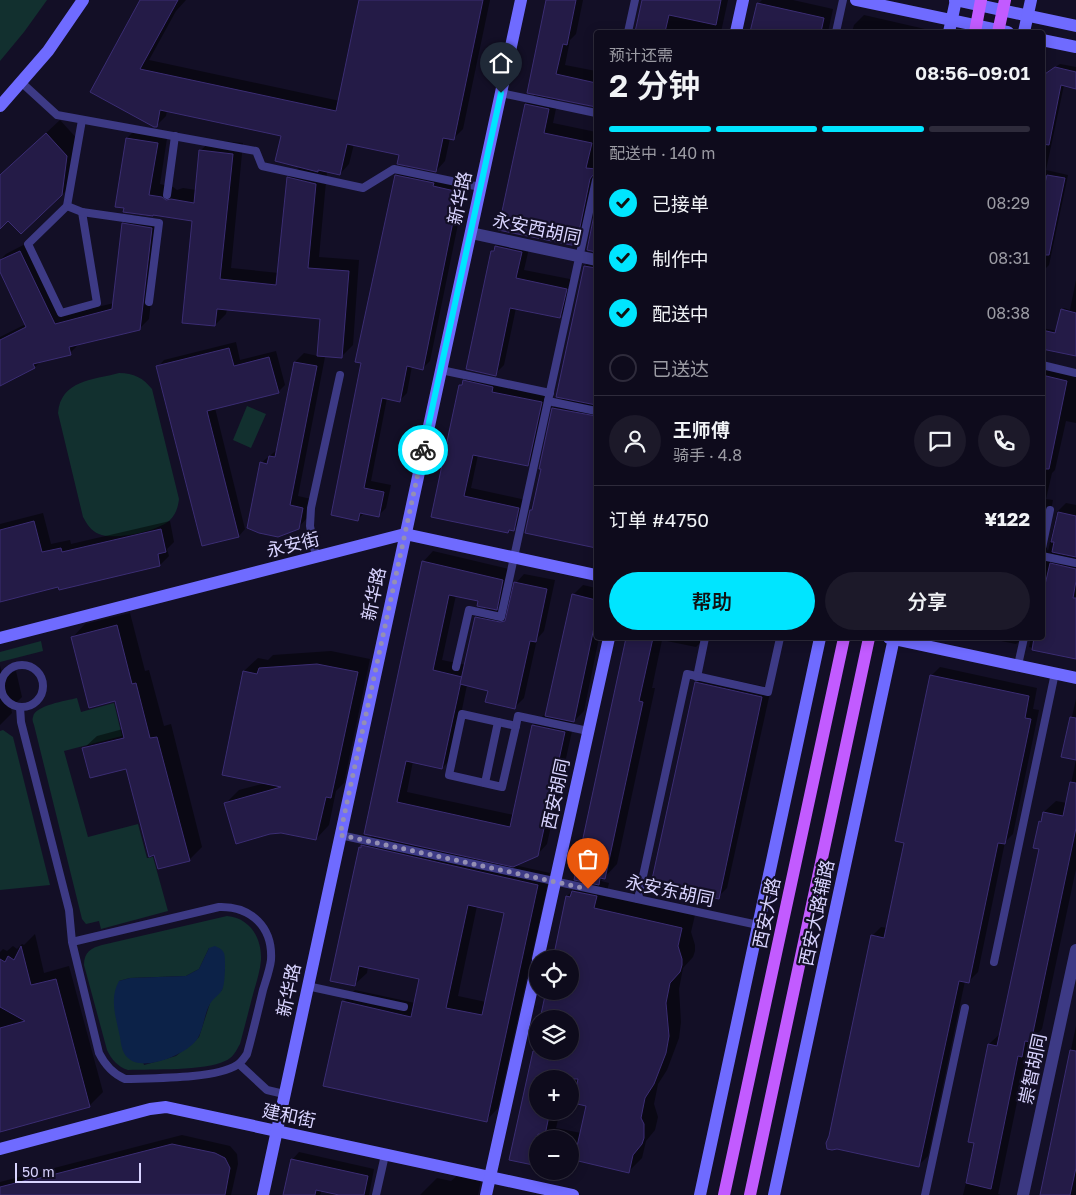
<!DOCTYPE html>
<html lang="zh">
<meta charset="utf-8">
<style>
body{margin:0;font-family:"Golos Text","Noto Sans SC",sans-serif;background:#1c1929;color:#f1f3f6;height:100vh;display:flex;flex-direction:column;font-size:19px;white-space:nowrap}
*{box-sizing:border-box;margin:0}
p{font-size:16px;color:#9b9ba3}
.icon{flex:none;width:28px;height:28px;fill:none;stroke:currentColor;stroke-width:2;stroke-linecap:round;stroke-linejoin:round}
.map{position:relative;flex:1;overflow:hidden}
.side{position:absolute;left:594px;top:30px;width:451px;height:610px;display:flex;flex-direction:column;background:#0e0b1c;border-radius:5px;box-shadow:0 2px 12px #0003,0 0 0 1px #2e2b3b}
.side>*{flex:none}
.tools{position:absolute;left:529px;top:950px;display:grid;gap:10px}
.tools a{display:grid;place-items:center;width:50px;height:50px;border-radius:50%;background:#0e0b1c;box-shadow:0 2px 12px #0003,0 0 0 1px #2e2b3b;font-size:25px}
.scale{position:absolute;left:15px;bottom:12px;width:126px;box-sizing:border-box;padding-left:5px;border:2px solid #d9d4ff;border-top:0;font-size:14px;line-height:18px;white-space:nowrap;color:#d9d4ff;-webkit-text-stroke:4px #130f26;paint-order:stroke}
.pin{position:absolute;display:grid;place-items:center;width:42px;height:42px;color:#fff;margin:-51px -21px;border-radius:50% 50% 50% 0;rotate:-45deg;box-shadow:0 0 5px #0007}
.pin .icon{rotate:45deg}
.courier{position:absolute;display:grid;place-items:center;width:50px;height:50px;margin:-25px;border:4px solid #00e5ff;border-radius:50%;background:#fff;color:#222;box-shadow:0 1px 6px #0007}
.head em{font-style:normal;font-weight:600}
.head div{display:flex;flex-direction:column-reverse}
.head{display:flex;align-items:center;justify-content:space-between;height:85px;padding:0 15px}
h1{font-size:32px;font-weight:600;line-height:38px}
.bar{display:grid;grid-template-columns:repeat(4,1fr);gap:8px 5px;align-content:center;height:60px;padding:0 15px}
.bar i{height:6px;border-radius:4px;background:#2e2b3b}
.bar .selected{background:#00e5ff}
.bar p{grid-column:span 4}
.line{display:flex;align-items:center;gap:12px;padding:0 15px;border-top:1px solid #2e2b3b}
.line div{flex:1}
.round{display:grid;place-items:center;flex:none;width:52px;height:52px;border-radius:26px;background:#1c1929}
ol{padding:0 15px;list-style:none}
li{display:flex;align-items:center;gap:15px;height:55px}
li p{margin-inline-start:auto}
li .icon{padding:5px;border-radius:50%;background:#00e5ff;color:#111;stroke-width:4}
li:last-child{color:#9b9ba3}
li i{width:28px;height:28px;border:2px solid #2e2b3b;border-radius:50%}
.cta{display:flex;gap:10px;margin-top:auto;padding:10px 15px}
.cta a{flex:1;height:58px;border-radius:30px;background:#00e5ff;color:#111;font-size:20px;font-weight:600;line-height:58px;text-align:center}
.cta a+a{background:#1c1929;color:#f1f3f6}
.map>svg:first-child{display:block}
.green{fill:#12302f;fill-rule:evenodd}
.water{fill:#0c2248}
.shadow{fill:#0007;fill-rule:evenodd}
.building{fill:#241b47;stroke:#3b2d73;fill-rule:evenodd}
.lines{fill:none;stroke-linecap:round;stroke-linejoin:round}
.lane{stroke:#3d3a85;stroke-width:8}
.street{stroke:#3d3a85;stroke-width:12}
.secondary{stroke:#6f6bff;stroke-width:12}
.primary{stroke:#c25bff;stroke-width:12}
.done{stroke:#948fb3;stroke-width:5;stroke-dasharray:0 9}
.route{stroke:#00e5ff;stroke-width:6}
.labels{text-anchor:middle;stroke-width:4.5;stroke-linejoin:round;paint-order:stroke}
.street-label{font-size:18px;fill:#d9d4ff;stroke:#130f26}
</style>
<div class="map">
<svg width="1076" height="1195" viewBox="0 0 1076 1195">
<rect width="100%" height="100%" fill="#130f26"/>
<g class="green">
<polygon points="0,0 47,0 24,32 0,61"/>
<path d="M119 373C134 373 143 378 152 389L179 499C178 507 176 514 170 520 159 531 113 541 99 534 91 531 87 524 83 517L58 413C61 380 93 380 119 373Z"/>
<polygon points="247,406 266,414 251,448 233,440"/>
<polygon points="41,641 43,651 0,662 0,652"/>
<path d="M77 698 81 712 114 703 122 736 64 751 88 837 138 824 147 858 153 857 168 911 101 929 99 921 86 924 82 919 34 725C33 722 32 720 33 717 35 705 66 701 77 698Z"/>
<polygon points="3,730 13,737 50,885 0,890 0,731"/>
<path d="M227 916C250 918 262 938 261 960 260 973 255 986 252 998 248 1014 244 1029 240 1044 236 1051 233 1058 225 1061 205 1071 152 1069 128 1070 118 1067 111 1059 107 1050L84 965C84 952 91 948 102 945ZM209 948 225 964 222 990 211 1000 199 1037 176 1056 144 1065 119 981 130 978 186 976 199 969Z"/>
</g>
<path class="water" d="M215 946C219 948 222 949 224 953 226 958 225 986 222 990 217 998 212 998 208 1008 203 1020 203 1034 194 1043 181 1056 143 1072 128 1058 122 1053 121 1044 120 1037 116 1018 109 998 119 981L130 978 186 976 199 969 209 948Z"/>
<g class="shadow">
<polygon points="141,0 186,0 176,11 149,60 340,101 360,0 490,0 463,129 453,139 450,138 445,161 436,171 400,154 354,144 349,164 340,174 327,171 319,257 359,260 353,345 342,356 320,355 319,356 325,357 298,496 311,499 307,518 298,528 261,463 278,449 295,362 304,353 318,356 321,318 227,309 226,314 215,325 193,220 154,214 127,138 138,127 168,132 160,184 173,187 177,190 183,188 196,190 200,151 212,140 243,143 231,268 279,273 288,178 300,166 282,135 167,110 166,116 156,126 92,91"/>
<polygon points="547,0 583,0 576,34 570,40 565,65 596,71 596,107 558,99 553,123 596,132 596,184 585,235 576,244 526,104 536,94"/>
<polygon points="642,0 728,0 721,32 637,32"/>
<polygon points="762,0 793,0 833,9 828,32 751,32 758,4"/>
<polygon points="864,15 925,29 924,32 852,32 854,25"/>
<polygon points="1060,64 1076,67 1076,87 1064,85 1046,170 1068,175 1049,265 1045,269 1042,268 1042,76"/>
<polygon points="60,120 80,142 75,181 62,195 8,220 0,227 0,176"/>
<polygon points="404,168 466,185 430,361 423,368 412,366 407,393 400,400 387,398 371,481 391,485 386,508 379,515 364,513 358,519 396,176"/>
<polygon points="132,215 160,219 149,319 140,328 79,344 70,353 41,361 35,367 0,385 0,337 26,324 0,269 0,260 6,254 29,242 64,315 114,303 123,224"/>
<polygon points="505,238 530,244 524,270 575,280 569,308 560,317 516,308 504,365 495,374 492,251"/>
<polygon points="594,257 596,257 596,547 527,532 531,511 534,508 553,408 564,397 585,266"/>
<polygon points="1076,280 1076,355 1042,347 1042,328 1057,331 1062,310 1064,308 1070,310"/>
<polygon points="236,342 240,360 276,351 285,385 278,392 215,408 245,529 239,536 203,545 158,367 164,360"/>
<polygon points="1042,364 1076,370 1076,423 1066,421 1055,470 1052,473 1046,499 1053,500 1046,537 1046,547 1048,551 1057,512 1066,503 1076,505 1076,657 1029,647 1031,638 1042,638 1047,582 1042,581"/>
<polygon points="473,373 549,394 536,457 528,465 478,455 471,488 526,500 522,521 514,529 511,529 508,532 433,516 460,385"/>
<polygon points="43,513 51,544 70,540 71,544 170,521 174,542 167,549 169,556 160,565 59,586 0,601 0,524"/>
<path d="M433 551 513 570 506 599 494 611 508 614 516 583 524 574 555 580 544 631 537 639 524 698 515 707 489 690 467 685 452 758 442 768 413 761 407 792 514 815 534 725 544 715 547 716 573 595 583 585 596 588V638H599L584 711 573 722H574L547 844 537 855 514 865 550 873 498 1108 486 1121 343 1002 355 990 415 1003 421 978 368 966 367 973 354 985 360 848 373 835 423 562ZM456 595 480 600 487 607 476 618 466 665 442 660ZM477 906 506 912 486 1002 458 996Z"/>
<polygon points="130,613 145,671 149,670 164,726 171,724 202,847 189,860 127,767 83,749 97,736 123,729 115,700 72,638 85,624"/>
<path d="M627 638H705L696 647 662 640 652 688H655L617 864 601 881 609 883 606 895 695 915 691 932 695 945V951L693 957 683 968 679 989 681 1022 679 1038 667 1070 658 1084 654 1104 658 1117 655 1130 646 1141 642 1158 629 1171 570 1158V1139H538L511 1159 538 1035V1051H570V959H554L567 896 584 880 575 879ZM538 1079H570V1101L587 1105 581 1133 556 1128 560 1111H538Z"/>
<polygon points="986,638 1023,638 1016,644"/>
<polygon points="331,651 370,659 344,783 336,791 329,825 316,839 225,804 239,790 266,783 244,671 258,658 268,660 273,655"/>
<polygon points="0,665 2,674 16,671 22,697 11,708 12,713 0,725"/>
<polygon points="940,667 1037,688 1033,709 1039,710 1013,834 1005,842 978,972 969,981 965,981 928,1156 919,1165 830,1137 872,936 881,927 887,928 905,842 931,676"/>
<polygon points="705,674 771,688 727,888 718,897 696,683"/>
<polygon points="1076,699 1076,759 1063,756"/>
<polygon points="1076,760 1076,869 1042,1029 1035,1036 1034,1044 1028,1049 998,1194 1001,1195 963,1195 976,1142 989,1044 1002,1032 1040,848 1040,822 1043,819 1044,812 1056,801 1067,803"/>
<polygon points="35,934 44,973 69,966 103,1092 90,1105 0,1131 0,952 3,949 7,951 13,946 17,949 22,944 24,945"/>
<polygon points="1076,1026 1076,1195 1040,1195"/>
<polygon points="182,1135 230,1146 237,1154 238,1164 231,1195 0,1195 0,1182"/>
<polygon points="299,1152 374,1169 369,1195 343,1195 322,1190 320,1195 284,1195 292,1160"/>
<polygon points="463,1171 482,1175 478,1195 420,1195 437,1178 451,1181"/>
</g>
<g class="building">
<polygon points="140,0 178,0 140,69 336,111 359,0 483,0 454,140 443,138 436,172 397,164 399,155 347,144 340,175 318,170 318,172 275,161 281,136 160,110 157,127 154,127 90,92"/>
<polygon points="546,0 576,0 567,45 563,44 556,74 596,83 596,107 527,93"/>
<polygon points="642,0 721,0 716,25 669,15 665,32 635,32"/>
<polygon points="757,3 824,18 821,32 750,32"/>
<polygon points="1055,67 1076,72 1076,89 1061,85 1049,145 1042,144 1042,76"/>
<polygon points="525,104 549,109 544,133 592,143 586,168 596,169 596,174 592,176 590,179 576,246 498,230"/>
<polygon points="46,133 67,156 62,195 21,234 8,221 0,229 0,175"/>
<polygon points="126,138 158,143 149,195 162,197 166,200 171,199 194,203 199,150 233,154 220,279 276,285 287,177 316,184 308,268 349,271 342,358 317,356 320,319 217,309 215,326 182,323 192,221 153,215 153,216 123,212 124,208 115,207"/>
<polygon points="395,175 434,183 433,186 459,192 423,370 407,366 400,402 382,398 364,488 384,492 379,517 360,513 358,521 331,515 361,363 355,362"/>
<polygon points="1047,175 1065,178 1049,255 1042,255 1042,195"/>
<polygon points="596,205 596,252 587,250"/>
<polygon points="122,223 152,228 140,330 69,347 71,355 33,364 35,368 0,386 0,340 26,327 0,272 0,260 20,251 55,324 112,309"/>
<polygon points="495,246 522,252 516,278 567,289 560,318 510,308 496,376 466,369 491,251 494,251"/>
<polygon points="584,266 596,268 596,405 556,397"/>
<polygon points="1061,309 1076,313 1076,356 1042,349 1042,330 1055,333"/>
<polygon points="229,348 234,366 269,357 279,393 207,411 239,537 202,546 156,366"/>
<polygon points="294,362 317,366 290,505 303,508 299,529 278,537 259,533 247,528 260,462 267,464 269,456 275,457"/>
<polygon points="1042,375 1067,381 1049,469 1042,469"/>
<polygon points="463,380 493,387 492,392 542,402 528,466 473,455 464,496 519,508 514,531 509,530 508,533 431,517 459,385 462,385"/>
<polygon points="552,408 596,416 596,548 525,533 530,510 532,510 541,469 539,469"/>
<polygon points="1058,512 1076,516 1076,557 1052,552 1054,542 1051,542"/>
<polygon points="34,521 42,552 61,548 62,552 161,529 166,552 158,554 160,566 59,590 58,587 0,602 0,530"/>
<polygon points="422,561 503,580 497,610 477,606 478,601 449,595 433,670 462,677 442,769 406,761 397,802 510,827 532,725 565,732 538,856 513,867 364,834"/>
<polygon points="1050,563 1076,569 1076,581 1073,598 1076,598 1076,659 1032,650 1034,638 1042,638 1042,598"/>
<polygon points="514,582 547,589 536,642 530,641 515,709 485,702 488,691 460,684 475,617 500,622 505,621"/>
<polygon points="572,594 596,600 596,618 574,722 545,716"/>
<polygon points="117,625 132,684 136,683 150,738 157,737 190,861 158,869 154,855 149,857 126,769 90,778 82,748 124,738 115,701 89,708 71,637"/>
<polygon points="626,638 653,638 639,701 643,702 605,879 600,878 599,885 574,880"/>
<polygon points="317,664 358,672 331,798 326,797 316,840 281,833 270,834 236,844 224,803 281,787 222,775 243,671 257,674 259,668"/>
<polygon points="930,675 1029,696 1025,718 1031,719 1005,844 998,843 969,983 959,981 919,1167 837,1149 832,1150 827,1149 826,1143 829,1136 871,935 884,938 904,843 895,841"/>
<polygon points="695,682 762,697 719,899 651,884"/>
<polygon points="1070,717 1076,718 1076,760 1061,757"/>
<polygon points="1070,782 1076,783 1076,828 1031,1042 1025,1041 1022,1057 1018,1056 991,1189 966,1183 974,1143 968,1142 988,1044 997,1046 1039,849 1033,848 1039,821 1041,822 1043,812 1063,816"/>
<path d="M361 845 538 885 487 1122 323 1086 342 1001 411 1017 419 979 359 966 355 986 330 981 359 847 361 848ZM468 905 504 913 482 1015 446 1008Z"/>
<polygon points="572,891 597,896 594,908 682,928 678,946 682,959 682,965 680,972 670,983 666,1003 669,1036 666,1053 654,1084 645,1098 641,1118 644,1124 644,1138 642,1144 633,1155 629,1173 574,1160 586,1106 573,1103 578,1079 538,1079 538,1111 550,1111 545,1135 538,1134 538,1166 509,1160 533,1051 570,1051 570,1019 540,1019 546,991 570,991 570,959 553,959 566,896 570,897"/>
<polygon points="21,946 31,985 56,979 90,1107 0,1132 0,1028 25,1021 0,1007 0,959 5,962 8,956 14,960"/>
<polygon points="1070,1050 1076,1051 1076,1168 1070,1195 1040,1195"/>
<polygon points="172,1144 215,1153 225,1158 230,1168 225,1195 0,1195 0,1187 35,1178 36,1179"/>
<polygon points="291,1159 368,1176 364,1195 339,1195 316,1190 315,1195 283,1195"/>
</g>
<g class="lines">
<g class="lane">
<polyline points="628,32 635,0"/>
<polyline points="836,32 843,0"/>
<polyline points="22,83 57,115 256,151 262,166 363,188 394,169 480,187"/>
<polyline points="501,93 596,113"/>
<polyline points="82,120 67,206 28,244 61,313 97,303 82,212"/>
<polyline points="167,195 175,136"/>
<polyline points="67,206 82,212 159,223 149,302"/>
<polyline points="1042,365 1076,373"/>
<polyline points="441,370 550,393"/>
<polyline points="548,401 596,411"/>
<polyline points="1042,548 1050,510"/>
<polyline points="1042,556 1076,563"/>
<polyline points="316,557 310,526 311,508 340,375"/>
<polyline points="1018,665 1024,638"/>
<circle cx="22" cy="686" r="21"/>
<polyline points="456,667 469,610 501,617 596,180"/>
<polyline points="697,677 705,638"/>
<path d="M20 707 21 722 69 910 72 942 99 1053C105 1065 113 1074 125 1079 152 1078 216 1079 237 1065 241 1063 244 1058 247 1054 253 1032 258 1011 263 990 266 980 270 969 271 960 273 927 251 906 219 907L72 942"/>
<polygon points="462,714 516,726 502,787 449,775"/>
<polyline points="516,726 518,716 588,731"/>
<polyline points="485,783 498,722"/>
<polyline points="340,835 758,925"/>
<polyline points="638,899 687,674 768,692 780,638"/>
<polyline points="994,962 1055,673"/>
<polyline points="307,986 404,1007"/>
<polyline points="239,1064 267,1090 284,1094"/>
<polyline points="376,1195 385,1155"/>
<polyline points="925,1195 965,1008"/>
</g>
<g class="street">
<polyline points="471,233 596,260"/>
<polyline points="1023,1195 1076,950"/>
</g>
<g class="secondary">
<polyline points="856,0 1008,32"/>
<polyline points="955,0 1076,26"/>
<polyline points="736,32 743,0"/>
<polyline points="949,32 956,0"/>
<polyline points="1024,32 1031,0"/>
<polyline points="1042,40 1076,47"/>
<polyline points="0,106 48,51 83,0"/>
<polyline points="0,638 405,534 596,575"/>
<polyline points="889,638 1076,678"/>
<polyline points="538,959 609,638"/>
<polyline points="0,1149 150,1109 166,1107 573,1195"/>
<polyline points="263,1195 521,0"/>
<polyline points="486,1195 538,961"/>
<polyline points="700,1195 820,638"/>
<polyline points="774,1195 894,638"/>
</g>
<g class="primary">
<polyline points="975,32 981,0"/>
<polyline points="998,32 1005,0"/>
<polyline points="724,1195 844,638"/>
<polyline points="750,1195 869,638"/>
</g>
</g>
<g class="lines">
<polyline class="done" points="423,450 340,835 588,889"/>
<polyline class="route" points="423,450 501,93"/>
</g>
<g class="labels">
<g class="street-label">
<text transform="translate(460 198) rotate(-78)" y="6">新华路</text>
<text transform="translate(537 229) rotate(12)" y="6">永安西胡同</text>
<text transform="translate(293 545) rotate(-14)" y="6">永安街</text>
<text transform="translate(374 594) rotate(-78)" y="6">新华路</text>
<text transform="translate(556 794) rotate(-78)" y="6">西安胡同</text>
<text transform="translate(670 891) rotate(12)" y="6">永安东胡同</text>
<text transform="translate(767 913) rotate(-78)" y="6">西安大路</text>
<text transform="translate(817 913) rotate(-78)" y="6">西安大路辅路</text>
<text transform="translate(289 990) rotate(-78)" y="6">新华路</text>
<text transform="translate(1033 1069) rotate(-78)" y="6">崇智胡同</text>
<text transform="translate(289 1116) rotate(12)" y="6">建和街</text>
</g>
</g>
</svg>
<div class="tools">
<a><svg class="icon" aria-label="locate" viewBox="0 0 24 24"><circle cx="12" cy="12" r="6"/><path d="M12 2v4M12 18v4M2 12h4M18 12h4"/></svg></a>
<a><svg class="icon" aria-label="layers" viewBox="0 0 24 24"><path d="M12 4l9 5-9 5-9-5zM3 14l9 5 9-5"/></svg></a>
<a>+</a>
<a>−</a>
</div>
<div class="scale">50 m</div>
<div class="pin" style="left:588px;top:889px;background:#ea580c"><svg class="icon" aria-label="bag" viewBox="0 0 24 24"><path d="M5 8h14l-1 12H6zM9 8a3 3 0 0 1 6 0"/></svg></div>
<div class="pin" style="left:501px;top:93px;background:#1f2937"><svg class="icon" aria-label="home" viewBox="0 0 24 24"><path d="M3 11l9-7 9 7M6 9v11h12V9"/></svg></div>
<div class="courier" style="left:423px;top:450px"><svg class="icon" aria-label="bike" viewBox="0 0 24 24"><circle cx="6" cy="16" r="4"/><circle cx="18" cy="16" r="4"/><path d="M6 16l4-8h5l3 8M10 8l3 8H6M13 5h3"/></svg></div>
<section class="side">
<div class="head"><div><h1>2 分钟</h1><p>预计还需</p></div><em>08:56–09:01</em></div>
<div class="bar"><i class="selected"></i><i class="selected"></i><i class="selected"></i><i></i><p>配送中 · 140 m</p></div>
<ol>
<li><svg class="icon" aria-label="check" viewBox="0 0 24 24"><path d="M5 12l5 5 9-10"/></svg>已接单<p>08:29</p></li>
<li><svg class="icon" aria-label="check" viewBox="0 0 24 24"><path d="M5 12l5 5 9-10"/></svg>制作中<p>08:31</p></li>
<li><svg class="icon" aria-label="check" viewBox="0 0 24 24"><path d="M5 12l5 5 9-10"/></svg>配送中<p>08:38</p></li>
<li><i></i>已送达</li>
</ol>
<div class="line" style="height:90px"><a class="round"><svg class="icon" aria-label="person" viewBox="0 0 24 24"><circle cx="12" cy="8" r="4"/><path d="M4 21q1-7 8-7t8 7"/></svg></a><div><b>王师傅</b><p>骑手 · 4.8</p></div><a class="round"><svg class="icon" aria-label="chat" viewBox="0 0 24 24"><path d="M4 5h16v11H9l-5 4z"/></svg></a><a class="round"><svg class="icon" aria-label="phone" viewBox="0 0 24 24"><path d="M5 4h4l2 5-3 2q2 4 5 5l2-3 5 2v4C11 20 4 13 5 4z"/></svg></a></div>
<div class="line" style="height:65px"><div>订单 #4750</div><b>¥122</b></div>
<div class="cta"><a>帮助</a><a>分享</a></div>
</section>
</div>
